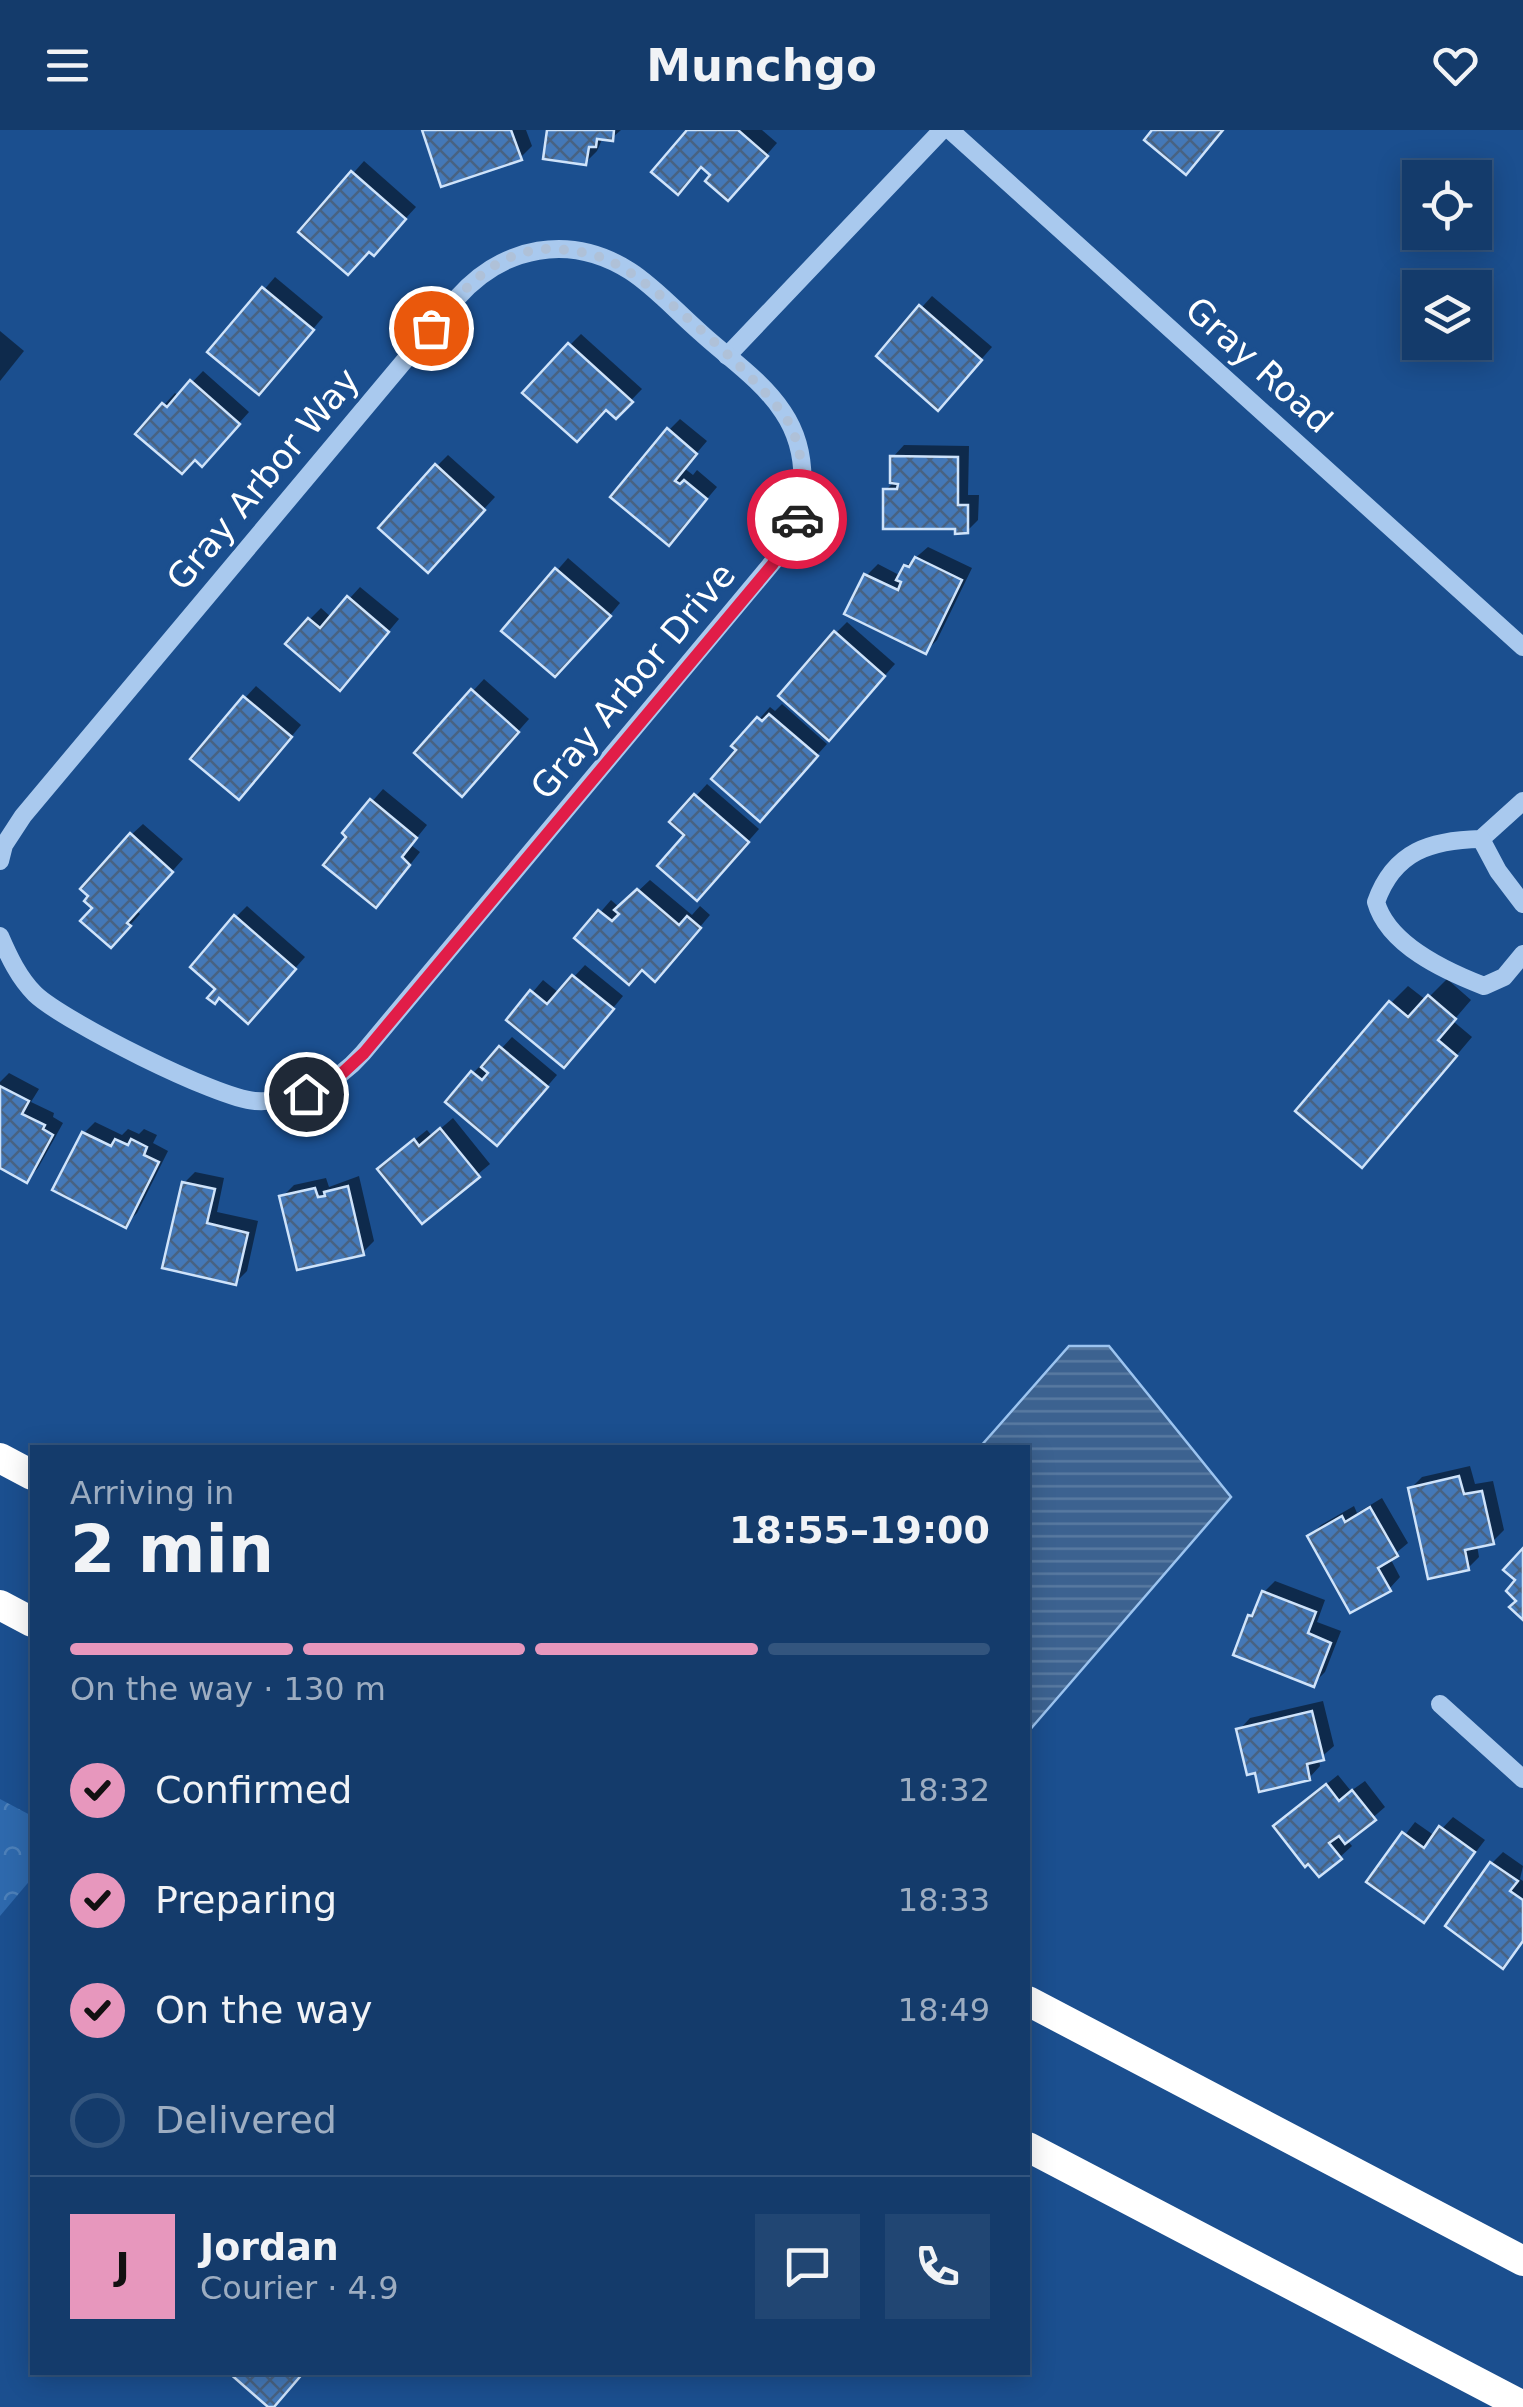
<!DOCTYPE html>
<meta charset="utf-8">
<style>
body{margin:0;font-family:"DejaVu Sans",sans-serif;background:#214673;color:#f1f3f6;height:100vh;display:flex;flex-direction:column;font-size:38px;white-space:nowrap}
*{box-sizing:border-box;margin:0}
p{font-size:32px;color:#9dadc1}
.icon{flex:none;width:55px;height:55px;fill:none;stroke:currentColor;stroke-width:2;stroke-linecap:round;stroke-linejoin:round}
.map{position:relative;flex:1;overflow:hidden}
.details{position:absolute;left:30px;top:1315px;width:1000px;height:930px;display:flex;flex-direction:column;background:#143b6b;border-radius:0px;box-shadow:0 5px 25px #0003,0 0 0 2px #33557e}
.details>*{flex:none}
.fabs{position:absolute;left:1402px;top:30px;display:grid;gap:20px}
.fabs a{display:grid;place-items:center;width:90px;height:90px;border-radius:0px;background:#143b6b;box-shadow:0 5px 25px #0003,0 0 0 2px #33557e;font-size:50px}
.pin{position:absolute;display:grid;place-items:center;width:85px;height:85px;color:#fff;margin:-42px;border:5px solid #fff;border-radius:50%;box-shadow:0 2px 10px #0007}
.courier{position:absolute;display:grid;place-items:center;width:100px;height:100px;margin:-50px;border:8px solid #e11d48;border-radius:50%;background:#fff;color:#222;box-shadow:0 2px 12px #0007}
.headline em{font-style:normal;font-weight:700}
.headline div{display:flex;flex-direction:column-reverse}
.headline{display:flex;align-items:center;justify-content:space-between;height:170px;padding:0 40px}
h1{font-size:65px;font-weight:700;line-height:75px}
.bar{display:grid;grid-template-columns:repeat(4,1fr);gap:15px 10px;align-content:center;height:120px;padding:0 40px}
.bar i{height:12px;border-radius:8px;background:#33557e}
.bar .selected{background:#e797bd}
.bar p{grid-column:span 4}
.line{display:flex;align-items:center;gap:25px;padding:0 40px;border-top:2px solid #33557e}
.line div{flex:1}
.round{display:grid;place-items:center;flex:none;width:105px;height:105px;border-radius:0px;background:#214673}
ol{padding:0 40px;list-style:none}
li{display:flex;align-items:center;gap:30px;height:110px}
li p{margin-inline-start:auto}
li .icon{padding:10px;border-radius:50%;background:#e797bd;color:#111;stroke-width:4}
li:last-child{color:#9dadc1}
li i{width:55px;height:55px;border:5px solid #33557e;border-radius:50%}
header{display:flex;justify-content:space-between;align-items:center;height:130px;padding:0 40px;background:#143b6b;font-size:45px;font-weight:700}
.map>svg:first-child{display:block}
.forest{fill:url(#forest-crowns)}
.water{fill:url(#water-rules);stroke:#9cc4f0;stroke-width:2.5}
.shadow{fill:#0007}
.building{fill:url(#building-cross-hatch);stroke:#cfe3fa;stroke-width:2.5}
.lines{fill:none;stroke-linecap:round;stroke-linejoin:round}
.minor{stroke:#a9c9ee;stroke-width:18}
.highway{stroke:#fff;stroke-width:30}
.done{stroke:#afc1d8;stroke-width:10;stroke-dasharray:0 18}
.route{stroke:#e11d48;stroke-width:12}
.labels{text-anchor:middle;stroke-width:8;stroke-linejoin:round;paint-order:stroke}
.street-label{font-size:35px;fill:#fff;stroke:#1b4f8f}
</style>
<header><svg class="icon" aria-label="menu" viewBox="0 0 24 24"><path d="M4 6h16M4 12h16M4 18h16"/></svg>Munchgo<svg class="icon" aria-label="heart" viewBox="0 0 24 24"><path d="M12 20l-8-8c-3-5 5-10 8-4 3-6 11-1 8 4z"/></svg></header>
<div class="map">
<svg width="1523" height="2277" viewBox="0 0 1523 2277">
<defs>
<pattern id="forest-crowns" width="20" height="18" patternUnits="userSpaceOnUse" patternTransform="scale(2.5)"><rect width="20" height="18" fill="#2e69ad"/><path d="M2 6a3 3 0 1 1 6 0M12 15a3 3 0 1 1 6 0" fill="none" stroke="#4d80b9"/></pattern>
<pattern id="water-rules" width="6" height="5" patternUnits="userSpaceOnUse" patternTransform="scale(2.5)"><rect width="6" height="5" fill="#3c6290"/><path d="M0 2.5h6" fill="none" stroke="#597aa1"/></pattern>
<pattern id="building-cross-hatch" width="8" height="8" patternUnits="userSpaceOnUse" patternTransform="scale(2.5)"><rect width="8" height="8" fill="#4478b7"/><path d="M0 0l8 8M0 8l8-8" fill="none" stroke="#486282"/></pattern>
</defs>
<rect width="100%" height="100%" fill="#1b4f8f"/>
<polygon class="forest" points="0,1669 32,1686 32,1748 0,1786"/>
<polygon class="water" points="1069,1216 1109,1216 1231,1367 1028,1602 1028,1318 980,1317"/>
<g class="shadow">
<polygon points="424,0 526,0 532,16 520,28"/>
<polygon points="551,0 621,0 612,8 603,7 597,21 586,32"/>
<polygon points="690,0 762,0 777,13 739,57 714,45"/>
<polygon points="364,31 416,77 385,111 302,101"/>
<polygon points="275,147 323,187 270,251 211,222"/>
<polygon points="932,166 992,217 949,266 879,225"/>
<polygon points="0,201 24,221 0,251"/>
<polygon points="581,204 642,259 616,286 570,215"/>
<polygon points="203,241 249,282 213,322 164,275 175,263 179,266"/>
<polygon points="680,289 707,311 684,338 693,345 697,340 717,357 680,401 669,300"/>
<polygon points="904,315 969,316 968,365 979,365 978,390 967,401 886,360 893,353 893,327"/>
<polygon points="448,325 495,367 439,428 437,336"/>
<polygon points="928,417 972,438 937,510 926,521 866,446 878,434 901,446 906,436"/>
<polygon points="568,428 620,473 591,508 580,519 504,501"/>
<polygon points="360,457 399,489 351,546 310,489 321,478 332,488"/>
<polygon points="847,492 895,534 840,596 836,503"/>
<polygon points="484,549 529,589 473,652 473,561"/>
<polygon points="256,556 301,595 250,656 245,568"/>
<polygon points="782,574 827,614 771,677 735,616 770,577 775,581"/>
<polygon points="707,654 759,699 708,757 687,704 696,666"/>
<polygon points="383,659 427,695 411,715 420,722 387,764 345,703"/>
<polygon points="143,694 183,729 137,781 140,784 122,804 96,778 131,705"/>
<polygon points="650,750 692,785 700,776 710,785 666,837 643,837 578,808 611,770 620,778"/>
<polygon points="247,776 305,827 259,879 218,858 236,787"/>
<polygon points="585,835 623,866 575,924 509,890 543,850 559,863"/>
<polygon points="1447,849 1471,870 1453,891 1472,907 1379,1017 1391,873 1408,856 1426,870"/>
<polygon points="512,907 557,945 508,1002 473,943 484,932 487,934"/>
<polygon points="9,943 39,959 31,972 54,983 53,987 63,993 38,1038 27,1050 0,1035 0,952"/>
<polygon points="453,988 490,1034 422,1091 392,1028 427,1000 432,1006"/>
<polygon points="95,992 122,1005 128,999 139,1004 144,999 157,1005 153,1013 168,1021 137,1083 125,1095 84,1003"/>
<polygon points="195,1042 224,1048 217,1082 258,1091 247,1141 236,1152 184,1053"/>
<polygon points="359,1046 374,1111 363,1122 282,1067 294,1055 326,1048 329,1057"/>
<polygon points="1470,1336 1475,1354 1493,1351 1504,1400 1493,1411 1477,1415 1479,1427 1468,1438 1410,1359 1422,1347"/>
<polygon points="1382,1368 1408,1413 1390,1428 1400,1447 1389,1459 1310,1406 1321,1395 1354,1376 1357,1383"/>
<polygon points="1275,1451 1325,1470 1317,1492 1341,1501 1325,1542 1313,1554 1250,1486 1257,1479 1264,1462"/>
<polygon points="1323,1571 1334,1616 1319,1629 1320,1636 1309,1648 1239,1600 1250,1588"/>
<polygon points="1338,1645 1351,1661 1365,1651 1385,1677 1347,1710 1352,1716 1340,1727 1288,1685"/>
<polygon points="1453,1687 1485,1710 1424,1790 1370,1751 1415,1692 1435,1706"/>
<polygon points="1503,1722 1523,1736 1520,1749 1523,1751 1523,1812 1503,1835 1492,1733"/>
</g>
<g class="building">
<polygon points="422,0 511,0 522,30 441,57"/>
<polygon points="547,0 614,0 613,11 597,9 596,17 589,17 586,35 543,29"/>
<polygon points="687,0 738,0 768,26 728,71 705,51 710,45 701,37 678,65 651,42"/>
<polygon points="1152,0 1223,0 1186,45 1144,10"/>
<polygon points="351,41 406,89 374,126 369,122 348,145 298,102"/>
<polygon points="262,157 314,200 259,265 207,222"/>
<polygon points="919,175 982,230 938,281 876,226"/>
<polygon points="568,213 633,272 616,289 606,280 577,312 522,263"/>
<polygon points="190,250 240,294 202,337 195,330 182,344 135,304 162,273 167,277"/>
<polygon points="667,298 697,324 675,351 680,354 684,350 707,369 669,416 610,367"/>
<polygon points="890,326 958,327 958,375 968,375 968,403 955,404 955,399 883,399 883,359 897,359 898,354 890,353"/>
<polygon points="435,334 485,380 428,443 378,398"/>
<polygon points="915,427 962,450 926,524 844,484 864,444 898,460 901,452 896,450 904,435 909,437"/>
<polygon points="555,438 611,486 555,547 501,501"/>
<polygon points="347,466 389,502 340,561 285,514 308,488 320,498"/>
<polygon points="834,501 885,546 829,611 778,566"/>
<polygon points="471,559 519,602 462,667 414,623"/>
<polygon points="243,566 292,607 239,670 190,629"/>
<polygon points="769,584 818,626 760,692 711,649 736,620 731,616 757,587 762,591"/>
<polygon points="694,664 749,712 697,771 657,736 684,705 669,692"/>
<polygon points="370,669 417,708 402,727 410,735 376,778 323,735 346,707 342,703"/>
<polygon points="130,703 173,742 127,793 131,796 111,818 80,791 92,778 84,771 88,766 80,759"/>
<polygon points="637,759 679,795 687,786 701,798 655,852 642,840 629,855 574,808 598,780 612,791 619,784 614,780"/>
<polygon points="234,785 296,839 248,894 219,868 215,874 207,868 215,859 190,837"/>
<polygon points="572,845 614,879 564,938 506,890 530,860 547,874"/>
<polygon points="1428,865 1456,889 1438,910 1457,926 1362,1038 1295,981 1389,871 1408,887"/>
<polygon points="499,916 548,957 497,1016 445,972 471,941 482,950 488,943 481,937"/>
<polygon points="0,956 29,971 22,984 45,995 43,999 53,1005 27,1053 0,1038"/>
<polygon points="440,998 480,1047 422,1094 377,1039 414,1009 419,1016"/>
<polygon points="82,1002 111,1016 115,1009 128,1015 131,1009 147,1017 144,1025 159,1032 126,1098 52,1060"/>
<polygon points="182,1052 215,1059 207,1093 248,1103 236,1155 162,1138"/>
<polygon points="348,1056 364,1125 297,1140 279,1066 315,1058 318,1067 325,1066 324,1062"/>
<polygon points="1459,1346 1464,1364 1482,1361 1494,1414 1465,1420 1469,1440 1428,1449 1408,1358"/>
<polygon points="1370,1377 1398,1426 1378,1438 1391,1461 1350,1483 1307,1406 1342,1386 1345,1392"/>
<polygon points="1523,1418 1523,1490 1509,1477 1516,1471 1506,1461 1515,1450 1503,1440"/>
<polygon points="1262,1461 1316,1482 1308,1503 1331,1513 1314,1557 1233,1525 1248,1485 1252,1486"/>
<polygon points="1312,1581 1324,1630 1307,1634 1310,1650 1259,1662 1255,1643 1247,1645 1236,1599"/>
<polygon points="1326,1654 1339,1671 1352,1660 1376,1690 1345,1714 1339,1706 1329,1713 1342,1729 1319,1747 1308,1734 1305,1737 1273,1696"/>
<polygon points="1439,1696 1475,1722 1424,1793 1366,1752 1402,1702 1424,1718"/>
<polygon points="1490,1732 1518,1751 1510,1761 1523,1770 1523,1811 1503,1839 1445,1796"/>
<polygon points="228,2242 304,2242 274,2277 268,2277"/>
</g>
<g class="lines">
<g class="minor">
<polyline points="950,0 1523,517"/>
<polyline points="727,226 942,0"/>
<path d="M1523 671 1481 709C1431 710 1394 721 1376 772 1388 815 1445 841 1484 856L1504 847 1523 824"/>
<polyline points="1481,709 1498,741 1523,774"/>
<path d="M0 731 4 715 23 686 457 168C503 116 570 103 630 141 655 157 677 182 700 202 727 227 762 250 783 282 810 322 808 379 783 420L363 923C336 954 297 973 255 971 218 969 63 891 35 864 19 848 9 827 0 806"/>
<polyline points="1440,1574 1523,1649"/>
</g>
<g class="highway">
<polyline points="0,1328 32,1345"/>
<polyline points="0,1475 32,1492"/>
<polyline points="1028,1871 1523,2131"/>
<polyline points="1028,2017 1523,2276"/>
</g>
</g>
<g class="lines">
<path class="done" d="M431 198C462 161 494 121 547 119 570 119 595 123 614 133 650 150 778 264 792 299 804 328 805 358 797 389"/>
<polyline class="route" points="306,964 337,948 364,923 772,435 792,405 797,389"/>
</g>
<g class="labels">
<g class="street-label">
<text transform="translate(1259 235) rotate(42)" y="12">Gray Road</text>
<text transform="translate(263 349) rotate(-50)" y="12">Gray Arbor Way</text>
<text transform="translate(633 551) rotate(-50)" y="12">Gray Arbor Drive</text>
</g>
</g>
</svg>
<div class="fabs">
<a><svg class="icon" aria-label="locate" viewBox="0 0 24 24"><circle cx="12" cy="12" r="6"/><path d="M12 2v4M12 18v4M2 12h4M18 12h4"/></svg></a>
<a><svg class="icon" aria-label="layers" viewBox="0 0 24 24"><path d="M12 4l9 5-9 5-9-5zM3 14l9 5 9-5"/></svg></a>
</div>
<div class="pin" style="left:431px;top:198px;background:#ea580c"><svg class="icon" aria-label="bag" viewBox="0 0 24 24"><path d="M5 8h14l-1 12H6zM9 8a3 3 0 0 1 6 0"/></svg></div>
<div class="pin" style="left:306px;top:964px;background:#1f2937"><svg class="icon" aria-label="home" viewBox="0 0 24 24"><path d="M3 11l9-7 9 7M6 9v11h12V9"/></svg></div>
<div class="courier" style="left:797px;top:389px"><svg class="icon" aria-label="car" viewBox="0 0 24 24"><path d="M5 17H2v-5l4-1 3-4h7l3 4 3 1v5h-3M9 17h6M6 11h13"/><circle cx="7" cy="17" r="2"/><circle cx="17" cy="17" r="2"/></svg></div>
<section class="details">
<div class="headline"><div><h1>2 min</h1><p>Arriving in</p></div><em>18:55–19:00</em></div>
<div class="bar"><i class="selected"></i><i class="selected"></i><i class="selected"></i><i></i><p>On the way · 130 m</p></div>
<ol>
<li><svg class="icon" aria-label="check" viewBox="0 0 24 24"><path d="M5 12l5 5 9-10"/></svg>Confirmed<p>18:32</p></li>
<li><svg class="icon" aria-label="check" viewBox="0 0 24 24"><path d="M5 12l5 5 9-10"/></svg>Preparing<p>18:33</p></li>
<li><svg class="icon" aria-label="check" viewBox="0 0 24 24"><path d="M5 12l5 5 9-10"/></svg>On the way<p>18:49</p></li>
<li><i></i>Delivered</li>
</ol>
<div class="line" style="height:180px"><b class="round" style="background:#e797bd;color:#111">J</b><div><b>Jordan</b><p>Courier · 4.9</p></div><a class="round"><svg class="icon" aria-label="chat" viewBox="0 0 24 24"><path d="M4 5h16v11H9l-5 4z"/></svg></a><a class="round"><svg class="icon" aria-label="phone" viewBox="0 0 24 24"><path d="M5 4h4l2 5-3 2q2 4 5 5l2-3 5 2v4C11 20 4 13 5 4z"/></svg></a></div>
</section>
</div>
